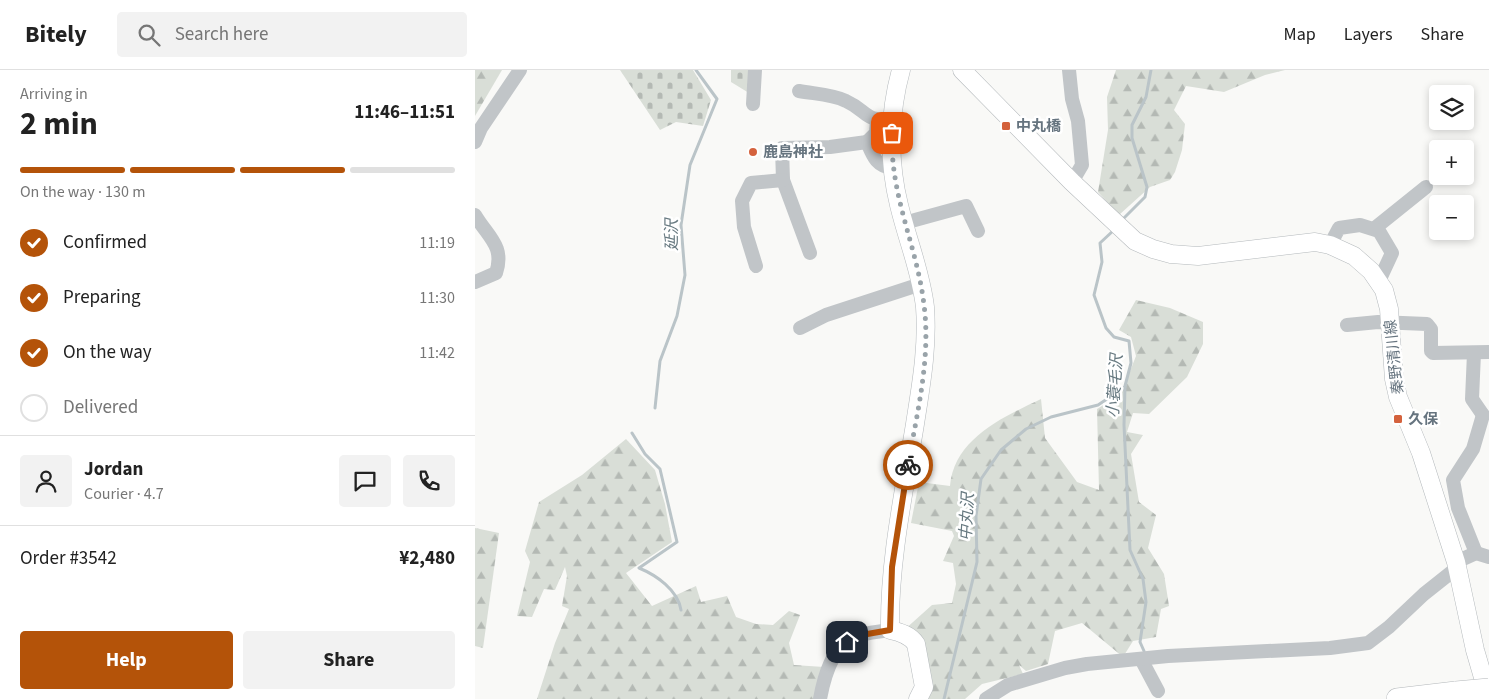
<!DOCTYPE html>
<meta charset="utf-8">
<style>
body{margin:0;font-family:"Source Sans 3","Noto Sans JP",sans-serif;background:#f2f2f2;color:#222;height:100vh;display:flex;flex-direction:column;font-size:19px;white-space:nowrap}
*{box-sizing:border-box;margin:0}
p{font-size:16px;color:#767676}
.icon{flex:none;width:28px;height:28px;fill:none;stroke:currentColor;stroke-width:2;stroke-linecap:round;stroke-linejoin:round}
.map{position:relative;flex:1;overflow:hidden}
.details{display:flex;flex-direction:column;background:#fff;width:475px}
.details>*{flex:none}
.controls{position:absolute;left:954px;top:15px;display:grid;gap:10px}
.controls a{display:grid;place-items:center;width:45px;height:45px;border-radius:5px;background:#fff;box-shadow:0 2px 8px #0003;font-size:25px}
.pin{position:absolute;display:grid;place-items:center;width:42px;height:42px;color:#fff;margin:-21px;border-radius:10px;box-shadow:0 2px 8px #0006}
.courier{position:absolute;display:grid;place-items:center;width:50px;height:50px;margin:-25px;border:4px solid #b45309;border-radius:50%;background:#fff;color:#222;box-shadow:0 1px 6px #0007}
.overview em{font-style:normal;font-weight:700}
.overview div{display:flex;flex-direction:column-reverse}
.overview{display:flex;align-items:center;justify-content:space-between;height:85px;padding:0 20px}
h1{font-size:32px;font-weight:700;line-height:38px}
.bar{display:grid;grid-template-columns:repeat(4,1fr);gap:8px 5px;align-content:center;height:60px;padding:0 20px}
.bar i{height:6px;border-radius:4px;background:#e0e0e0}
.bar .on{background:#b45309}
.bar p{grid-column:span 4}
.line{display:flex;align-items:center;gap:12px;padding:0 20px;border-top:1px solid #e0e0e0}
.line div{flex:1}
.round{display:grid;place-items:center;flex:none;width:52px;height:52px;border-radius:5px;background:#f2f2f2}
ol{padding:0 20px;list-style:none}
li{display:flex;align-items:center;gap:15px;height:55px}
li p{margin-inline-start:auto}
li .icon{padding:5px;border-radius:50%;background:#b45309;color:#fff;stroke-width:4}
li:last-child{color:#767676}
li i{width:28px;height:28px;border:2px solid #e0e0e0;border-radius:50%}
.primary-button{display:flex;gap:10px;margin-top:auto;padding:10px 20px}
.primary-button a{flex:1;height:58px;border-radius:5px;background:#b45309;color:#fff;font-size:20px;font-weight:700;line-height:58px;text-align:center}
.primary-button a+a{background:#f2f2f2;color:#222}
header{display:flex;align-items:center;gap:30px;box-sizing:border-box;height:70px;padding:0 25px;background:#fff;border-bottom:1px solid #e0e0e0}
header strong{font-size:24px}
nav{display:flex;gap:28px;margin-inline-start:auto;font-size:18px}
.search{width:350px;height:45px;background:#f2f2f2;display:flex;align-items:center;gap:12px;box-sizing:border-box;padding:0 18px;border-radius:5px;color:#767676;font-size:19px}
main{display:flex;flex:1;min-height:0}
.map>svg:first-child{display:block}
.forest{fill:url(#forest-firs)}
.cemetery{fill:url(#cemetery-stones)}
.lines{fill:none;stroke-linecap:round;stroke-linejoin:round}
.stream{stroke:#bac4c8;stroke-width:3}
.major-casing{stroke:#b4b9bc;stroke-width:19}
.highway-casing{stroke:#b4b8bb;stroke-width:22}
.minor{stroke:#c1c5c8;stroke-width:14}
.major{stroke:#fff;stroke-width:18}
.highway{stroke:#fff;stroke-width:21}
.highway-bridge-casing{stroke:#b4b8bb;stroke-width:22;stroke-linecap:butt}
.highway-bridge{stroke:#fff;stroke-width:21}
.done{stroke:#99a3a9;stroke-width:5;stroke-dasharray:0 9}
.route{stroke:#b45309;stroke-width:6}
.poi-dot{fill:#d4623d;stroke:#fff;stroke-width:2}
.labels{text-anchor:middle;stroke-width:5;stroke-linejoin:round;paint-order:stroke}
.poi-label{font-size:15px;font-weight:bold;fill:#66747f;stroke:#fff;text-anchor:start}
.street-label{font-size:15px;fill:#66747f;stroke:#fff}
.water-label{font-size:16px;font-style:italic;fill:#677980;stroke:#fff}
</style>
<header>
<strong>Bitely</strong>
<div class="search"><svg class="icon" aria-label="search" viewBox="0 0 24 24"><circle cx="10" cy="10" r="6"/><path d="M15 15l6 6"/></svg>Search here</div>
<nav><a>Map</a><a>Layers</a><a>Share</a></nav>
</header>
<main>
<section class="details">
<div class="overview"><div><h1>2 min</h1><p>Arriving in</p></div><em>11:46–11:51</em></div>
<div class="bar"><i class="on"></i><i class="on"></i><i class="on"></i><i></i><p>On the way · 130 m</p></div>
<ol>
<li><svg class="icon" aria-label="check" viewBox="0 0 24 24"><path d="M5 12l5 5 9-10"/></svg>Confirmed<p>11:19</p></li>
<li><svg class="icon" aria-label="check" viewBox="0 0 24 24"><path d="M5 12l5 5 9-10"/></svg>Preparing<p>11:30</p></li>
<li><svg class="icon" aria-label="check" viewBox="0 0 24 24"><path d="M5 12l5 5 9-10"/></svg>On the way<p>11:42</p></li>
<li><i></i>Delivered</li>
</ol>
<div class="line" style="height:90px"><a class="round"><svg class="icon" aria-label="person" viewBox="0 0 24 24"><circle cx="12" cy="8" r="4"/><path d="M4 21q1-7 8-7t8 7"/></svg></a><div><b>Jordan</b><p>Courier · 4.7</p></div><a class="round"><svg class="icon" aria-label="chat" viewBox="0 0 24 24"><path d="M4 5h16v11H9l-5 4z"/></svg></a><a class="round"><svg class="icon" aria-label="phone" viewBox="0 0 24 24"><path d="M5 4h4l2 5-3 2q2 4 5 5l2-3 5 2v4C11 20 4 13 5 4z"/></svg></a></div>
<div class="line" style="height:65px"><div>Order #3542</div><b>¥2,480</b></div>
<div class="primary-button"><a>Help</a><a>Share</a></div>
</section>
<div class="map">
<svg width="1014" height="629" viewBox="0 0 1014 629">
<defs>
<pattern id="forest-firs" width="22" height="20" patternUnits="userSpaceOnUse" patternTransform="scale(1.25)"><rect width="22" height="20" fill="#d9ded7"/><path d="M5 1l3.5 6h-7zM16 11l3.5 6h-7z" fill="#b4b9b4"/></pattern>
<pattern id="cemetery-stones" width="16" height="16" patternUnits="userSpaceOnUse" patternTransform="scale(1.25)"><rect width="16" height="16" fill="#d9ded7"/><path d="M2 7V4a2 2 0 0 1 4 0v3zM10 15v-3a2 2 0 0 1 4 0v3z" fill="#b4b9b4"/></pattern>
</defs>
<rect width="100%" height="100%" fill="#f9f9f7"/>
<g class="forest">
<polygon points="0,0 27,0 0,46"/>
<polygon points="641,0 810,0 790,5 749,22 711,16 699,40 710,54 707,80 700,102 695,110 675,117 644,145 623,122 633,60 632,27"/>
<path d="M661 230 695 238 728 252V274L712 307 674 344 658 343 652 362 668 365 656 384 664 432 681 445 673 478 689 504 694 536 686 539 681 567 658 571 648 587 607 553 580 561 573 594 551 601 544 595 548 604 507 614 490 629H447L449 617 428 561 457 535 477 533 481 514 478 493 468 491 479 466 477 461 436 453 444 412 475 416C479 369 528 347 566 329L570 368 602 412 624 420 622 339 646 324 661 286 656 267 644 260Z"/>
<polygon points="151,369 180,400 190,434 197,472 151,503 177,536 221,516 226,532 252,526 261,547 281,554 298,555 314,541 325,545 314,573 319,595 349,597 342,629 62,629 80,573 94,539 87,536 92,506 90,497 80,520 69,519 57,547 42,546 55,492 50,481 64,432 107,405"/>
<polygon points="0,458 24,463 8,578 0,576"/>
</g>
<g class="cemetery">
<polygon points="145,0 218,0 236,30 228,56 201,52 185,60"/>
<polygon points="256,0 275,0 274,23 256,12"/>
</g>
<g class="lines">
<g class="stream">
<polyline points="646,151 670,127 672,117 657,68 657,55 671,27 676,0"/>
<polyline points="639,160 625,173 627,192 619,225 631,258 639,267 654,271 656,293 650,316 649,355 655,480 668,509 671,532 665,572 669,581"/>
<polyline points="180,338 185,291 202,246 210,205 206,155 215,95 242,29 221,0"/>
<path d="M157 363 170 384 185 399 202 472 164 498C181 505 203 520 206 540"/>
<polyline points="469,629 502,492 501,446 506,409 526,380 551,359 576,347 623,335 650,317"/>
</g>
<defs>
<g id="major">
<path d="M426 0C414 43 413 91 424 135 432 169 446 202 450 237 453 277 446 315 440 354 429 422 414 491 415 560 425 562 435 565 441 574L449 617 443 629"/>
<polyline points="487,0 597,112 660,171 678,179 696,184 723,186 840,172 855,175 879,186 896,201 909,220 914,239 919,309 923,327 946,383 981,492 1000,580 1014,628"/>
</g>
<polyline id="highway" points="922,629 981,622"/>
</defs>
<use href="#major" class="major-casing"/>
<use href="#highway" class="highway-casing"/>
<g class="minor">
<polyline points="594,0 597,29 603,51 607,95 597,112"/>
<path d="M324 21C340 24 357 24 371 31 393 41 389 52 417 49"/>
<polyline points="278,34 280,0"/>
<path d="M402 51 401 63 392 72C398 86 401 96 417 98"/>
<polyline points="0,72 6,58 45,0"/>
<path d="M0 145C13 167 30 176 21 203L0 212"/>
<polyline points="429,153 491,136 503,161"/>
<polyline points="900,158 951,117"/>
<polyline points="855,175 864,158 885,155 904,161 917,183 904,211"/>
<polyline points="335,183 308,110 307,78 355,77 392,72"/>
<polyline points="281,196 269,157 267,131 276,113 308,110"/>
<polyline points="872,255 903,252 952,254 956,259 956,281 958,283 1014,282"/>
<polyline points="325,258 351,245 446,214"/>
<polyline points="999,283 997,329 1008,345"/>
<polyline points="1001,483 983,438 978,410 998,379 1008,345"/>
<polyline points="981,492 1001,483 1014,487"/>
<polyline points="666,589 683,621"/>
<path d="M345 629C349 607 357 576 380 567 390 562 404 562 415 560"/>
<polyline points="511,629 533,615 590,598 612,594 693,586 855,578 893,573 914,557 949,524 983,497"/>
</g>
<use href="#major" class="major"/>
<use href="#highway" class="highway"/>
<defs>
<polyline id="highway-bridge" points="981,622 1014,619"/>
</defs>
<use href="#highway-bridge" class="highway-bridge-casing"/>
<use href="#highway-bridge" class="highway-bridge"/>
</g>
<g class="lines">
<path class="done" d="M417 63C415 127 442 175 449 235 456 288 442 343 433 395"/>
<polyline class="route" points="372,572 381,566 415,560 417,497 433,395"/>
</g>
<g class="poi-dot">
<rect x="526" y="51" width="10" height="10" rx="2.5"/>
<circle cx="278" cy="82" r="5"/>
<rect x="918" y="344" width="10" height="10" rx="2.5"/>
</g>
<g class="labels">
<g class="poi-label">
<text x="541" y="61">中丸橋</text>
<text x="288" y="87">鹿島神社</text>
<text x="933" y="354">久保</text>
</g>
<g class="street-label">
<text transform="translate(919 287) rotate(-96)" y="5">秦野清川線</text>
</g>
<g class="water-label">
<text transform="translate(196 165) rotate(-90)" y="6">延沢</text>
<text transform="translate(639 316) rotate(-86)" y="6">小蓑毛沢</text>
<text transform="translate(491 447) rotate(-87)" y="6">中丸沢</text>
</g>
</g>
</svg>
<div class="controls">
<a><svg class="icon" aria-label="layers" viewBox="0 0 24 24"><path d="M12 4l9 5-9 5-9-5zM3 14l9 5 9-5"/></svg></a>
<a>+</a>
<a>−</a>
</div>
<div class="pin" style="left:417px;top:63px;background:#ea580c"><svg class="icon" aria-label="bag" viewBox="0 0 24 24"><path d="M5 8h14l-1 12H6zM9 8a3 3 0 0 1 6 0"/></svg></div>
<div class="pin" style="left:372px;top:572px;background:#1f2937"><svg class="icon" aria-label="home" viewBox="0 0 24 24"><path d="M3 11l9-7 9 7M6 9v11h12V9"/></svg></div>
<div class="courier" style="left:433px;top:395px"><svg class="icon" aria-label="bike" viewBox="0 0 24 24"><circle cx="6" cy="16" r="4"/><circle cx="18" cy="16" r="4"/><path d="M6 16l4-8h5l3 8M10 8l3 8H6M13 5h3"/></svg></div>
</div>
</main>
